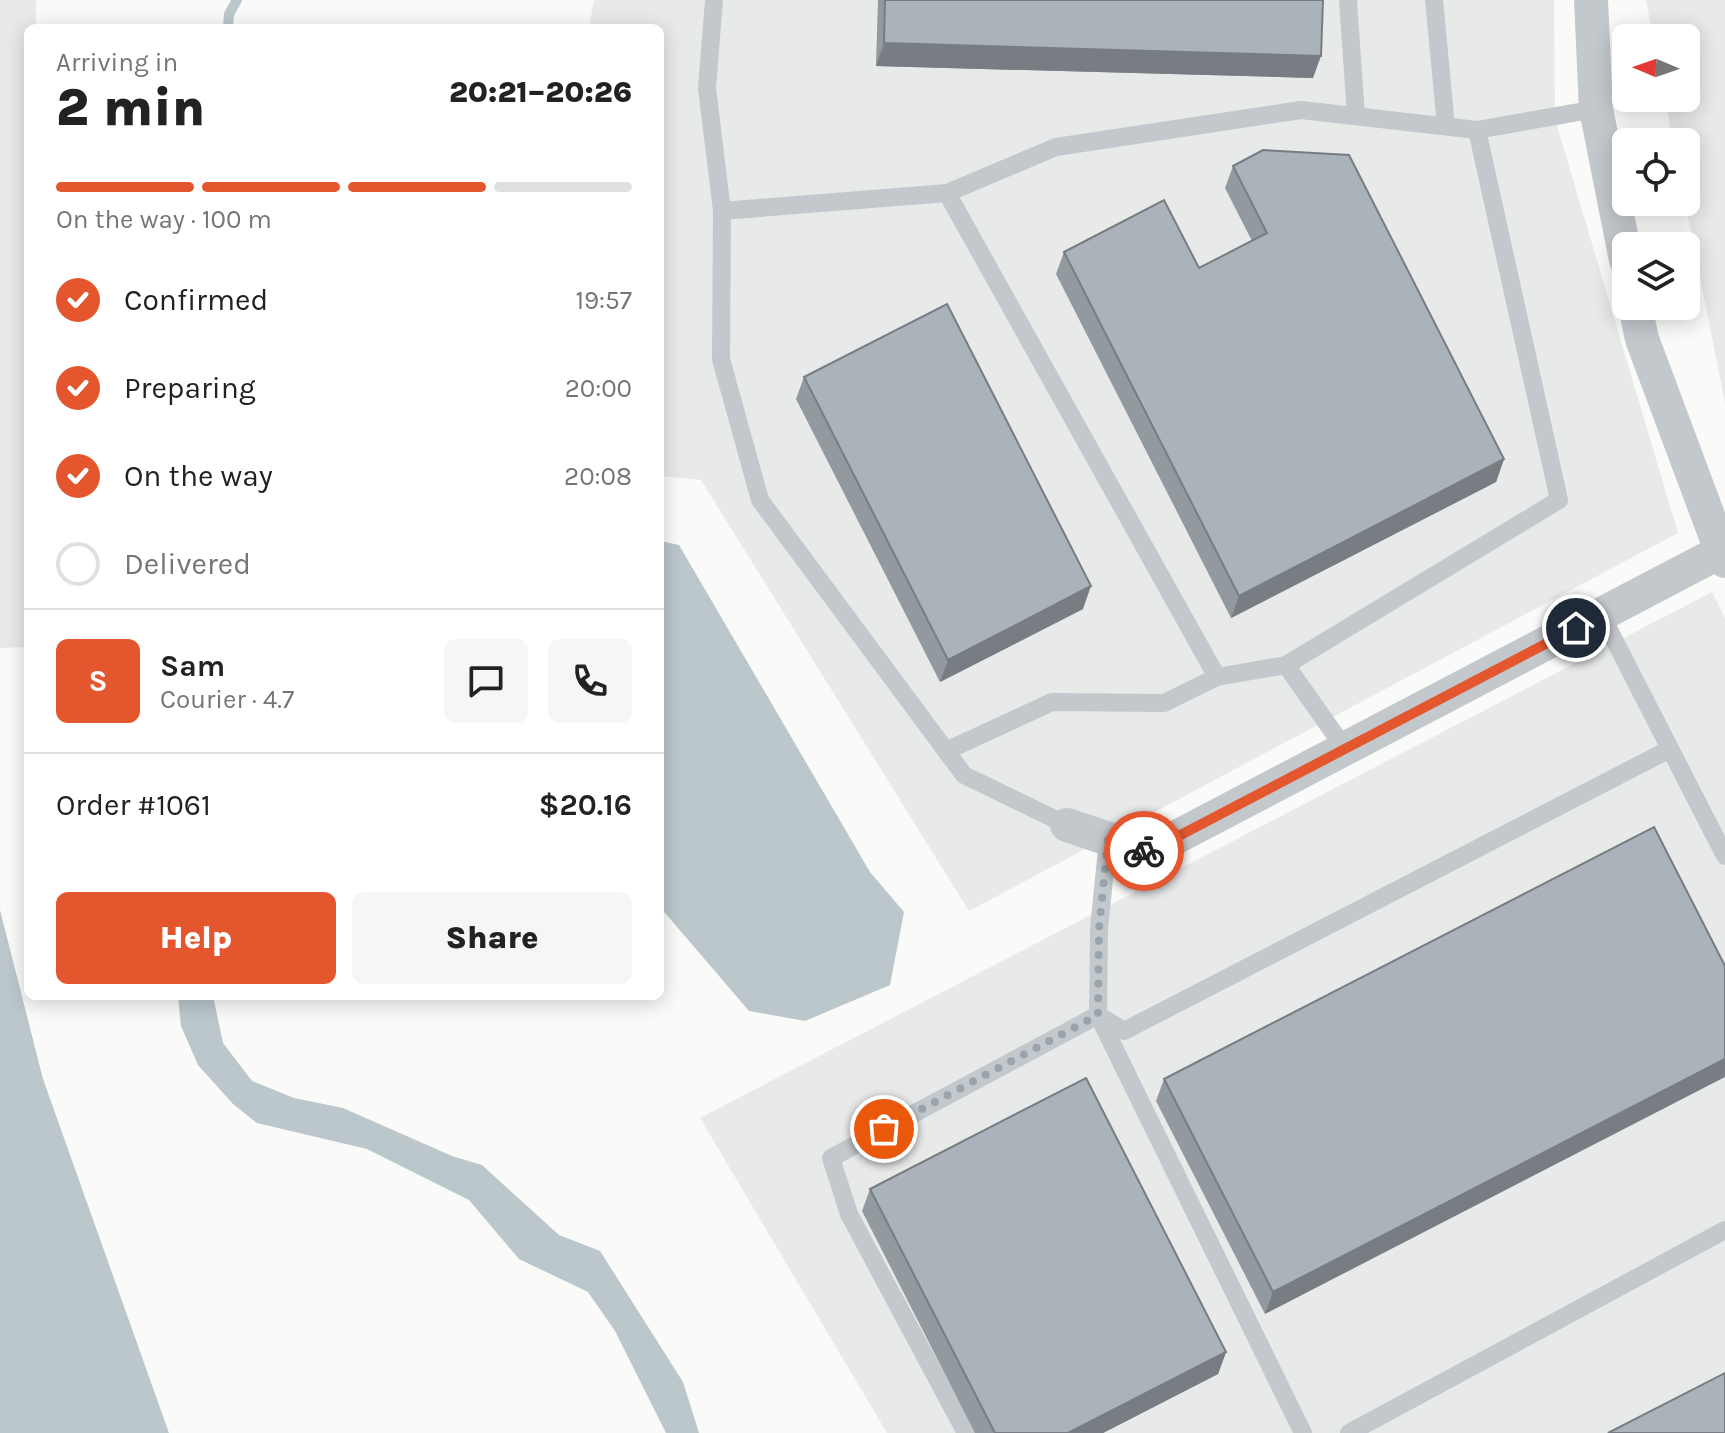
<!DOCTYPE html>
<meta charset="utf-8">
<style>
body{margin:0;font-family:Karla,sans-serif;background:#f6f6f6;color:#222;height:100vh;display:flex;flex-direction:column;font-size:30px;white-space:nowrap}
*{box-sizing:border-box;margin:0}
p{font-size:26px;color:#767676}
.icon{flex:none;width:44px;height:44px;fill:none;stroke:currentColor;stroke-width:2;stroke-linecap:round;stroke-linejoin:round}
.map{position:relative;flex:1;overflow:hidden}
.details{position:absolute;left:24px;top:24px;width:640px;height:976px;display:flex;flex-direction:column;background:#fff;border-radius:12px;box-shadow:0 4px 20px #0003}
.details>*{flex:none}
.needle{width:52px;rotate:272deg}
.controls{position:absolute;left:1612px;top:24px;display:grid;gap:16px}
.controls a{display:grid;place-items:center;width:88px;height:88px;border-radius:12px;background:#fff;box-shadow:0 4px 20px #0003;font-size:40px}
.pin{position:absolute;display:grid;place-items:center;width:68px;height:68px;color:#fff;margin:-34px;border:4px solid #fff;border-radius:50%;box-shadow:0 2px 8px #0007}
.courier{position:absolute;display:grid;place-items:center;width:80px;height:80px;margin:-40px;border:6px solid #e4572e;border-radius:50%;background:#fff;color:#222;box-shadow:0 2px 10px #0007}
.summary em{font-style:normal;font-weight:800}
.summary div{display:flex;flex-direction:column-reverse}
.summary{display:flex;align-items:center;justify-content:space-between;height:136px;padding:0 32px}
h1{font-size:52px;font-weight:800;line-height:60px}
.bar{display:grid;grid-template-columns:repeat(4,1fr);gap:12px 8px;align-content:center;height:96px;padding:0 32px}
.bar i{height:10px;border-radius:6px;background:#e0e0e0}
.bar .active{background:#e4572e}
.bar p{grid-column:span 4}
.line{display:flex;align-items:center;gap:20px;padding:0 32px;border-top:2px solid #e0e0e0}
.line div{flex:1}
.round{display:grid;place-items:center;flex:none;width:84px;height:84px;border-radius:12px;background:#f6f6f6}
ol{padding:0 32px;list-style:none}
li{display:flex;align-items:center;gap:24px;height:88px}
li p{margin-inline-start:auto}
li .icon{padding:8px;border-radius:50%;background:#e4572e;color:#fff;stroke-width:4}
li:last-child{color:#767676}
li i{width:44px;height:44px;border:4px solid #e0e0e0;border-radius:50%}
.primary-button{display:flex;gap:16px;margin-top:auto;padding:16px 32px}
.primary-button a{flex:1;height:92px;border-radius:12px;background:#e4572e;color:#fff;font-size:32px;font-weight:800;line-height:92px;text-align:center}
.primary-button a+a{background:#f6f6f6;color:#222}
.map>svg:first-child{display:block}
.built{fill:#e8e9e9}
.water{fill:#bbc7cb}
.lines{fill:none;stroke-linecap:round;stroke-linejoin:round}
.stream{stroke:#bbc7cb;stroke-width:10}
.service{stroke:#c3c8cc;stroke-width:18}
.minor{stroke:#c3c8cc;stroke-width:34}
.wall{fill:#929a9f}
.shaded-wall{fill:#777d82}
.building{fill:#aab3b9;stroke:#777d82;stroke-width:2}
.done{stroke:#99a4ac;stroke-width:8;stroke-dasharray:0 14.4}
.route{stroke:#e4572e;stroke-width:10}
</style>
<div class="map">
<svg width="1725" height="1433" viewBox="0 0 1725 1433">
<rect width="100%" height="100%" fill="#fafaf8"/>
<g class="built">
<polygon points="0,0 36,0 36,28 28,28 28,647 0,648"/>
<polygon points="594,0 1554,0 1555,119 1678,533 969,911 701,480 660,476 660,28 589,28"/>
<polygon points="1646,0 1725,0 1725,403 1685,202 1686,142 1673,142 1665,98 1686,98 1686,38 1653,38"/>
<polygon points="1712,592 1725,618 1725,1433 887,1433 700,1118"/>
</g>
<g class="water">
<polygon points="660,541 679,545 870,872 904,912 890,985 805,1021 749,1011 660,907"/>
<polygon points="0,910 43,1079 169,1433 0,1433"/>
<polygon points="178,996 213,996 223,1043 252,1081 294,1098 343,1108 452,1156 482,1165 559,1235 600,1251 683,1382 699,1433 666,1433 615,1331 588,1292 519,1259 469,1200 367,1149 257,1123 233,1104 198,1065 181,1026"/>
</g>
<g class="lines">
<polyline class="stream" points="228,28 229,14 237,0"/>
<g class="service">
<polyline points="714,0 707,88 722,211 721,359 760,500 964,775 1067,825"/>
<polyline points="1348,0 1356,116"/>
<polyline points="1434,0 1446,126"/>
<polyline points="947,193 1217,677"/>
<polyline points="722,211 947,193 1056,147 1301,110 1477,130"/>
<polyline points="1601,614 1725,856"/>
<polyline points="1286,665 1559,500 1477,130 1596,109"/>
<polyline points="946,751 1052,702 1164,703 1217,677 1286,665 1345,749"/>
<polyline points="1108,839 1099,929 1098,1015 1124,1031 1670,749"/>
<polyline points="966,1433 849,1214 831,1158 1098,1015 1303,1433"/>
<polyline points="1349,1433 1725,1230"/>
</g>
<g class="minor">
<polyline points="1591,0 1596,109 1626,260"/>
<polyline points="1635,306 1642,339 1725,561"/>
<polyline points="1067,825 1148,852 1720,552"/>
</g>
</g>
<g class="wall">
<polygon points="878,0 1323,0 1313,78 876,66"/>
<polygon points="1233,166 1504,459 1496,482 1231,618 1056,274 1064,252 1199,268 1252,241 1225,188"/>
<polygon points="804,377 1083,609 940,682 796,399"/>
<polygon points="1654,827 1265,1314 1156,1101 1164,1079"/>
<polygon points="870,1189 1226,1352 1218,1374 1103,1433 975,1433 862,1211"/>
</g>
<g class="shaded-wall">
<polygon points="884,43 1321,56 1313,78 876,66"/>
<polygon points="1504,459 1496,482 1231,618 1239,596"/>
<polygon points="1091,586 1083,609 940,682 948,660"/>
<polygon points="1725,1059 1725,1077 1265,1314 1273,1292"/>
<polygon points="1226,1352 1218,1374 1103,1433 1068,1433"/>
</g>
<g class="building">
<polygon points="885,0 1323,0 1321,56 884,43"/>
<polygon points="1263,150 1349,155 1504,459 1239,596 1064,252 1164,200 1199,268 1267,233 1233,166"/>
<polygon points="947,304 1091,586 948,660 804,377"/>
<polygon points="1654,827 1725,966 1725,1059 1273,1292 1164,1079"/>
<polygon points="1086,1078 1226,1352 1068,1433 995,1433 870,1189"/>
<polygon points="1725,1373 1725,1433 1608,1433"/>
</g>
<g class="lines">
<polyline class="done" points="884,1129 1098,1015 1099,929 1108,839 1144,851"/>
<polyline class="route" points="1144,851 1148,852 1576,628"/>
</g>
</svg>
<div class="controls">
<a><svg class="needle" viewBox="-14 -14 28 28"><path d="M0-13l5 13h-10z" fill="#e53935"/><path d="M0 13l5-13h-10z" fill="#767676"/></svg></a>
<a><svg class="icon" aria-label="locate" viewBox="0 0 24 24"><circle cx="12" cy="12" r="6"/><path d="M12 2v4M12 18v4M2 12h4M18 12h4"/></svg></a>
<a><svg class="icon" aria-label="layers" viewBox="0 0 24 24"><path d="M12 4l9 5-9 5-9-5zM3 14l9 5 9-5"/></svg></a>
</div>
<div class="pin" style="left:884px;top:1129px;background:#ea580c"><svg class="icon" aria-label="bag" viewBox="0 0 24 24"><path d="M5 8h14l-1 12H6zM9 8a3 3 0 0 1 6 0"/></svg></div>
<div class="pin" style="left:1576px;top:628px;background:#1f2937"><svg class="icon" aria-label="home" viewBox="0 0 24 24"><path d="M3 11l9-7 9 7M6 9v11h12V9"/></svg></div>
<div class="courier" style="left:1144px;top:851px"><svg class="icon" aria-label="bike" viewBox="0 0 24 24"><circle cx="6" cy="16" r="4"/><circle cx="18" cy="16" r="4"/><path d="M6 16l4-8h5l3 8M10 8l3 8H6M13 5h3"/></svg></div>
<section class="details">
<div class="summary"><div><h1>2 min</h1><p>Arriving in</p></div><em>20:21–20:26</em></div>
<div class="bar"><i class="active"></i><i class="active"></i><i class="active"></i><i></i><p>On the way · 100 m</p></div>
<ol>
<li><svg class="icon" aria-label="check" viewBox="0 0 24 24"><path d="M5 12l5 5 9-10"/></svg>Confirmed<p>19:57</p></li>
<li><svg class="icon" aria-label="check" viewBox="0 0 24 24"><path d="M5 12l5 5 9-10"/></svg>Preparing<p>20:00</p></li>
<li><svg class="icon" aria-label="check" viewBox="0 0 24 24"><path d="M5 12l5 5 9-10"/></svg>On the way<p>20:08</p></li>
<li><i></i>Delivered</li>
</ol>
<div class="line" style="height:144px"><b class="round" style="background:#e4572e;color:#fff">S</b><div><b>Sam</b><p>Courier · 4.7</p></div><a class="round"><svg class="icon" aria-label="chat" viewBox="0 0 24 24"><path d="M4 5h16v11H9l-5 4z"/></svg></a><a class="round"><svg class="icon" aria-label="phone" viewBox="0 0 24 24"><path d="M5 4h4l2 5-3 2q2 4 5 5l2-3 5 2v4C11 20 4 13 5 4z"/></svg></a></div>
<div class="line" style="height:104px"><div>Order #1061</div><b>$20.16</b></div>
<div class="primary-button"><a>Help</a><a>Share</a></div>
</section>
</div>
